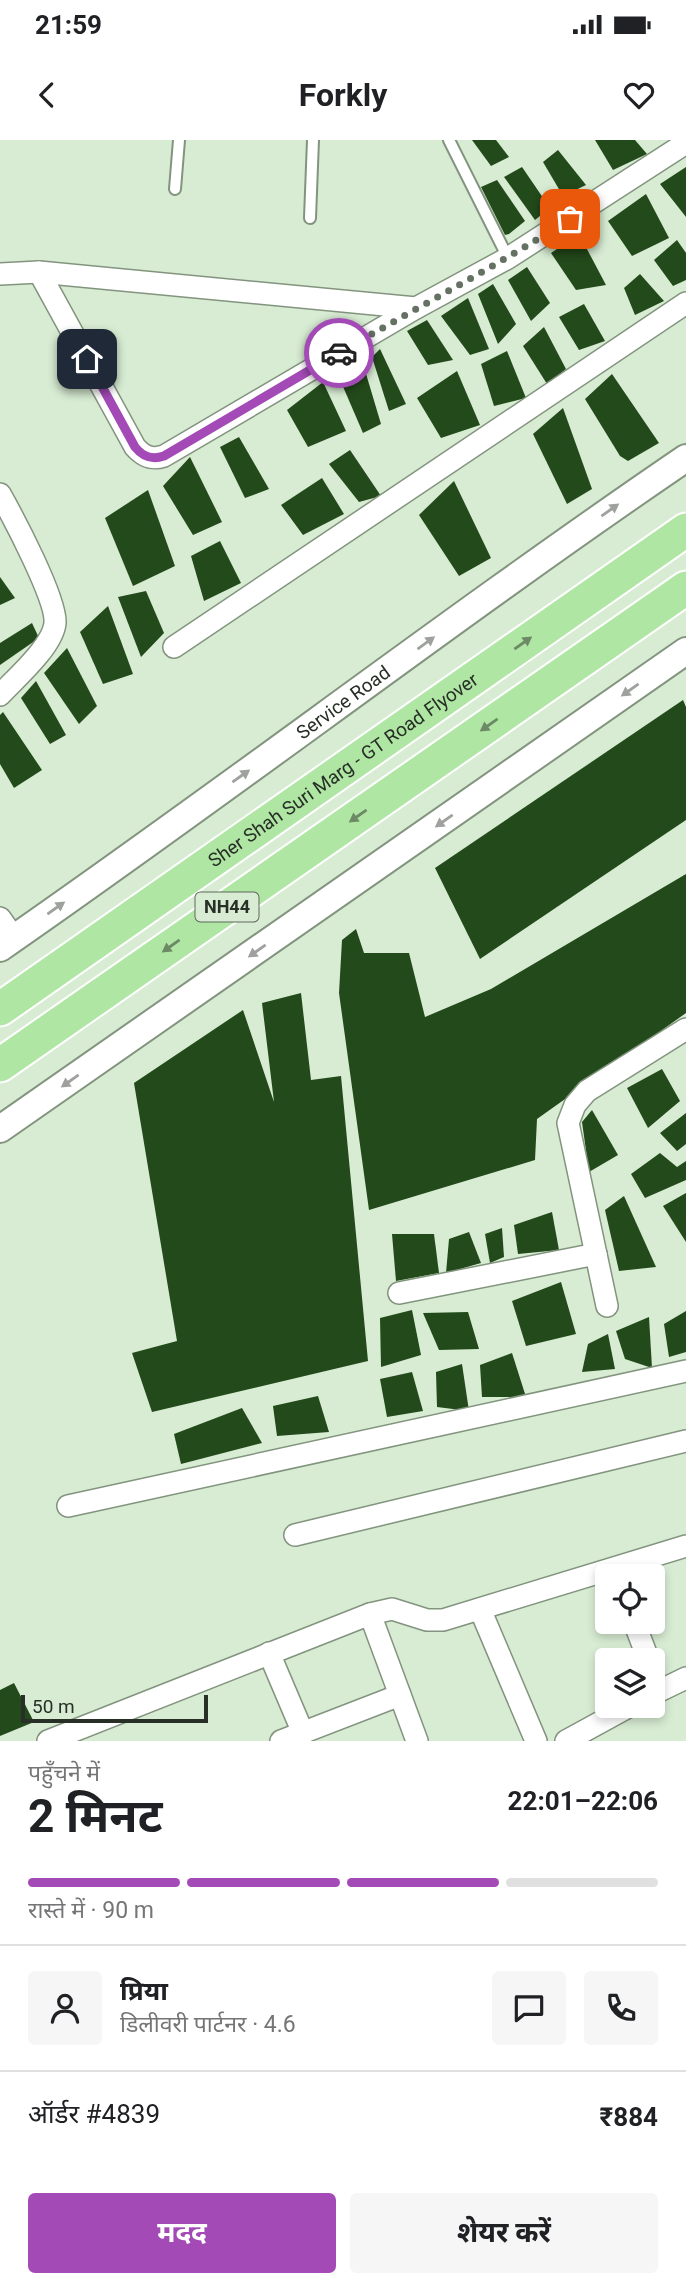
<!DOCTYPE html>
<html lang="hi">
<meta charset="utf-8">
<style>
body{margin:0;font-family:Roboto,"Noto Sans Devanagari",sans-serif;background:#f6f6f6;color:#202124;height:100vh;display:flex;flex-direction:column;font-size:26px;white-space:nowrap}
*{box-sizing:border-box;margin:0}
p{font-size:23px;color:#757577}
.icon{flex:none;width:38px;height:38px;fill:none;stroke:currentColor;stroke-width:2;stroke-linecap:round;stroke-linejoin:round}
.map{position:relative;height:1601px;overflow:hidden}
.panel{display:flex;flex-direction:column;background:#fff;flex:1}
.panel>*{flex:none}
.tools{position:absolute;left:595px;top:1424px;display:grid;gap:14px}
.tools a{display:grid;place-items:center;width:70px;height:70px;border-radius:7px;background:#fff;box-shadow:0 4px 10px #0003;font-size:35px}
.scale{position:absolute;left:21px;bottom:18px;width:187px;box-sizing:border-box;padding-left:7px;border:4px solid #272f26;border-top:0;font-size:19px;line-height:24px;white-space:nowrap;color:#272f26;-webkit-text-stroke:5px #d8ecd3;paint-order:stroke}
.pin{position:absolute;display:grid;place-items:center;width:60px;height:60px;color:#fff;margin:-30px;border-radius:14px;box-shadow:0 4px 10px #0006}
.courier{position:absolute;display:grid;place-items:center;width:70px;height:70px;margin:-35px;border:5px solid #a34ab6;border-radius:50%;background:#fff;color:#222;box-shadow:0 2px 9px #0007}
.head em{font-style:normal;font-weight:700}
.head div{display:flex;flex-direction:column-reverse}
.head{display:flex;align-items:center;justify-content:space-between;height:119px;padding:0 28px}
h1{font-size:46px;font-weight:700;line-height:52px}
.bar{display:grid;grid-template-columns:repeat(4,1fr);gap:10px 7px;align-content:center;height:84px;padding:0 28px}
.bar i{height:9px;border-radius:5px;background:#e0e0e0}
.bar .on{background:#a34ab6}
.bar p{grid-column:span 4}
.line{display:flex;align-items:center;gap:18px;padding:0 28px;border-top:2px solid #e0e0e0}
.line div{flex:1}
.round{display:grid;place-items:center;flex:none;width:74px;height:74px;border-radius:7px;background:#f6f6f6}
.button{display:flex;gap:14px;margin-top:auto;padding:14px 28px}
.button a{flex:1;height:80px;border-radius:7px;background:#a34ab6;color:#fff;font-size:28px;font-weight:700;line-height:80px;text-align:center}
.button a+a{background:#f6f6f6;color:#202124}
.status{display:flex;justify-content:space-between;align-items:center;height:49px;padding:0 35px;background:#fff;direction:ltr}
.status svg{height:19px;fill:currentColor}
header{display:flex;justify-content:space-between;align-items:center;height:91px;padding:0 28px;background:#fff;font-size:32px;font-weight:700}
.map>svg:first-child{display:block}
.building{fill:#234a1a}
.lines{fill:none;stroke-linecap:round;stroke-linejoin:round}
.service-casing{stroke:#82947e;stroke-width:14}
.minor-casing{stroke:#82947e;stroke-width:24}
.tertiary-casing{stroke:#82947e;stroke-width:30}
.trunk-casing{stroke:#fff;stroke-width:37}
.service{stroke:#fff;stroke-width:10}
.minor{stroke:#fff;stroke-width:21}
.tertiary{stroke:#fff;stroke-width:26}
.trunk{stroke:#b0e6a4;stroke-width:33}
.oneway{fill:#9ea19d}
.oneway2{fill:#6c8a65}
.done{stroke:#657163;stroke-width:7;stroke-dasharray:0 12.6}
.route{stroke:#a34ab6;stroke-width:9}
.labels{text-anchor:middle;stroke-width:7;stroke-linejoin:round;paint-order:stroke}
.shield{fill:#d8ecd3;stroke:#5c685a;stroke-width:2}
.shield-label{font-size:18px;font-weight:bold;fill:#272f26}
.street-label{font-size:19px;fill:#272f26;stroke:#d8ecd3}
</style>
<div class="status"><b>21:59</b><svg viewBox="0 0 49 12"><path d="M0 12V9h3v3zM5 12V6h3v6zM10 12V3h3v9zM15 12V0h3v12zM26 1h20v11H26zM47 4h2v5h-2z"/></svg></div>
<header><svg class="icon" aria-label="back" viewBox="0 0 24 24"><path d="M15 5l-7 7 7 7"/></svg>Forkly<svg class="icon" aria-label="heart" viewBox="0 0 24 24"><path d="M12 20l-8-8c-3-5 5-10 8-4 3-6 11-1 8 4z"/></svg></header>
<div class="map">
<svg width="686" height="1601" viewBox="0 0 686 1601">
<rect width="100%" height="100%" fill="#d8ecd3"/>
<g class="building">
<polygon points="472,0 496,0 509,17 491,26"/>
<polygon points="595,0 635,0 647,14 613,30"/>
<polygon points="558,10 586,45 563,56 543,22"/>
<polygon points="522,27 550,68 535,80 504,37"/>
<polygon points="686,27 686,77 660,44"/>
<polygon points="497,40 525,81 509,94 505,95 481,47"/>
<polygon points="646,54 669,98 632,116 608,81"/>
<polygon points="579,94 606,145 576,150 551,113"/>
<polygon points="677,100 686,113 686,140 673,146 654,120"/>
<polygon points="527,127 550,163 531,181 508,140"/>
<polygon points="640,134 664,161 635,175 624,148"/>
<polygon points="493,144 516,184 498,204 478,154"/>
<polygon points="468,158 489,209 470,215 441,176"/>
<polygon points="584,164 605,201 579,210 559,177"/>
<polygon points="427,180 453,220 428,225 407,191"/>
<polygon points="544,187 566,229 547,244 523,206"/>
<polygon points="380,209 406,264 389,271 372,217"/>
<polygon points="507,211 526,258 494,266 481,224"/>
<polygon points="361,217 381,284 363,293 338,235"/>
<polygon points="457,231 480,285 441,298 417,258"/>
<polygon points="612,234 659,303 628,321 620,316 585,259"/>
<polygon points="323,242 346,291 308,307 287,270"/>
<polygon points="563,268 592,349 567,364 533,294"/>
<polygon points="239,297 269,349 245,358 220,307"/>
<polygon points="350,310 381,356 359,362 329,324"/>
<polygon points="190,317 222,382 193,395 163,346"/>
<polygon points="322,338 344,374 303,395 281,365"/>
<polygon points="454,341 491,418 459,436 419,375"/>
<polygon points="148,350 175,426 133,446 105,378"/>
<polygon points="220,401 241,443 204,461 191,416"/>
<polygon points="0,437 15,458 0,465"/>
<polygon points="146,451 164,493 141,517 118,457"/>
<polygon points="108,466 133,534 103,544 80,492"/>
<polygon points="32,483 39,498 0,525 0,503"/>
<polygon points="67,508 97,566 79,584 44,533"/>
<polygon points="36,541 66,595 50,604 21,558"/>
<polygon points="683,560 686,567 686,680 480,819 435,728"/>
<polygon points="3,572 42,630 14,648 0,624 0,575"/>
<polygon points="686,734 686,873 537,979 535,1020 369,1070 339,853 342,800 356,789 364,813 409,813 425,877 491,849"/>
<polygon points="301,853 311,940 341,936 368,1221 152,1272 132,1213 177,1201 134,943 243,870 274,962 262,863"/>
<polygon points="662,929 680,961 648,988 627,948"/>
<polygon points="592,970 618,1015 589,1032 582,982"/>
<polygon points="686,973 686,1004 677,1011 660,993"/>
<polygon points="660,1013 677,1027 686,1021 686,1040 645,1058 631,1034"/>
<polygon points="686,1053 686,1102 663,1066"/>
<polygon points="624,1056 656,1127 619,1131 605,1070"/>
<polygon points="552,1072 559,1110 518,1114 514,1085"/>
<polygon points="502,1088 504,1117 490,1123 485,1094"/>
<polygon points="469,1092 481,1123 446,1133 449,1099"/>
<polygon points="392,1094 434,1094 439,1133 396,1141"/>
<polygon points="561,1142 576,1194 526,1206 512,1161"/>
<polygon points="412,1170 421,1215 381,1227 380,1178"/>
<polygon points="686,1171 686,1212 669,1217 664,1184"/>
<polygon points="468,1172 479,1209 439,1210 423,1173"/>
<polygon points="649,1177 652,1228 625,1219 616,1191"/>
<polygon points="608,1194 615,1229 582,1232 588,1204"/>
<polygon points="512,1213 526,1257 482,1257 480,1225"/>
<polygon points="462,1224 469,1271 437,1267 436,1232"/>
<polygon points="412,1232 423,1271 387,1277 380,1239"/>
<polygon points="318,1256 329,1292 277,1296 273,1266"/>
<polygon points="242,1268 262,1303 181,1324 174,1294"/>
<polygon points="14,1543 34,1582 0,1596 0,1550"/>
</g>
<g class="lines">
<defs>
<g id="service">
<polyline points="449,0 508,118"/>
<polyline points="175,49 179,0"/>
<polyline points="310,78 313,0"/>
</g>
<g id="minor">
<path d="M39 132 135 307C144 317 152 320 164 316L416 168 508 118 686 3"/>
<polyline points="0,134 39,132 416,168"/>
<path d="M0 354C13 377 57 460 55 483 53 506 15 539 0 555"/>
<polyline points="174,507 686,163"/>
<polyline points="0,778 14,798"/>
<polyline points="399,1153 596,1114"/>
<polyline points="607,1166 568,983 575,965 587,951 686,889"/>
<polyline points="68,1366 686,1231"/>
<polyline points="295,1395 686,1301"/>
<polyline points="480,1469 536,1601"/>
<polyline points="370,1474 417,1601"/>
<polyline points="634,1482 649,1521"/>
<polyline points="269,1513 303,1593"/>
<polyline points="653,1554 686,1538"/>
<polyline points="48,1601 370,1474 392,1469 427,1480 443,1480 686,1406"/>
<polyline points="281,1601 400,1555"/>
<polyline points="566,1601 630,1566"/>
</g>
<g id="tertiary">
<path id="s1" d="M0 808C231 648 454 476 686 318"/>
<polyline points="0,989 686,511"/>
</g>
<g id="trunk">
<path id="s2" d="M0 869 686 390"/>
<polyline points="0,925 686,448"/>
</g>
</defs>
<use href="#service" class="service-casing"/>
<use href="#minor" class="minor-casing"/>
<use href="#tertiary" class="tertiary-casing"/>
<use href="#trunk" class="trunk-casing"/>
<use href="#service" class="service"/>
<use href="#minor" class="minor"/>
<use href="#tertiary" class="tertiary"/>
<use href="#trunk" class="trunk"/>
</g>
<defs><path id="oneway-solid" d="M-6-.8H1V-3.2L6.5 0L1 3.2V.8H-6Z" transform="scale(1.75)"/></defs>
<g class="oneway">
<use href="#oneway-solid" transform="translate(610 370) rotate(-35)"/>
<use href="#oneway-solid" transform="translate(426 503) rotate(-36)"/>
<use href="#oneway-solid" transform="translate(630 550) rotate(145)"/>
<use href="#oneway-solid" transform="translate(241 636) rotate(-35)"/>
<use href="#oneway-solid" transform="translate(444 681) rotate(145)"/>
<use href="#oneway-solid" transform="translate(56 768) rotate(-35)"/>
<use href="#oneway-solid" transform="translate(257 811) rotate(145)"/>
<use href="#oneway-solid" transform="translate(70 941) rotate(145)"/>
</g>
<g class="oneway2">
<use href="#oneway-solid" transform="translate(523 503) rotate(-35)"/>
<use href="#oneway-solid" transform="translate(489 585) rotate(145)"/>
<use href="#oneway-solid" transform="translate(358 676) rotate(145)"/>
<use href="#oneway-solid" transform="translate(171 806) rotate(145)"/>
</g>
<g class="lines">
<path class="done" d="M339 213C416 168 495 127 570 79"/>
<path class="route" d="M87 219 135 307C143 317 152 320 164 316L339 213"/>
</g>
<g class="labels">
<rect class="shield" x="195.5" y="752.5" width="63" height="29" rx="5"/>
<g class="shield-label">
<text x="227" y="773">NH44</text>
</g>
<g class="street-label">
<text dy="7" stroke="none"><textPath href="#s1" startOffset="422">Service Road</textPath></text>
<text dy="7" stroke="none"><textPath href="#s2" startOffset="418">Sher Shah Suri Marg - GT Road Flyover</textPath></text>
</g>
</g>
</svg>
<div class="tools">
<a><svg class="icon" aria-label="locate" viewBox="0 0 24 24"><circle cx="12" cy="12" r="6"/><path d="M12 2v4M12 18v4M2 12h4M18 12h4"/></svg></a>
<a><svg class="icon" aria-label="layers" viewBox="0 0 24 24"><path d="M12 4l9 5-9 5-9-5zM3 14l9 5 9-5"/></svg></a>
</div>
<div class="scale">50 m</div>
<div class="pin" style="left:570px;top:79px;background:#ea580c"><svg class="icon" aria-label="bag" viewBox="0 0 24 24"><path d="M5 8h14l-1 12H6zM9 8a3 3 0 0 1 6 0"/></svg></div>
<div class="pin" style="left:87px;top:219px;background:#1f2937"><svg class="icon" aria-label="home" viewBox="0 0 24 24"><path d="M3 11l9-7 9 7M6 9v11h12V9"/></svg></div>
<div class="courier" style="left:339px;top:213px"><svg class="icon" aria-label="car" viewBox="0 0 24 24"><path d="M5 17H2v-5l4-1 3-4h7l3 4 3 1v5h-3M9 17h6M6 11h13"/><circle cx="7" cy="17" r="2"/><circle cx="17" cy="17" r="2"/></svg></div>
</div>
<section class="panel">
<div class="head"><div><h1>2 मिनट</h1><p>पहुँचने में</p></div><em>22:01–22:06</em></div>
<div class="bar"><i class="on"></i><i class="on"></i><i class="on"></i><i></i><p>रास्ते में · 90 m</p></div>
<div class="line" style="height:126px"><a class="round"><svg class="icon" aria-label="person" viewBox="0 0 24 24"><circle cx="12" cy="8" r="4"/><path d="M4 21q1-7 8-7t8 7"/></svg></a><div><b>प्रिया</b><p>डिलीवरी पार्टनर · 4.6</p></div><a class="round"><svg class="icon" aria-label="chat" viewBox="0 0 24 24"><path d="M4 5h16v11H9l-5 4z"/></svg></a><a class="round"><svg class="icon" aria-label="phone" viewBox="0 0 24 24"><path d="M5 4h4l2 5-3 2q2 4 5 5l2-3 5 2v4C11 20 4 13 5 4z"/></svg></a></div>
<div class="line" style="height:91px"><div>ऑर्डर #4839</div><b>₹884</b></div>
<div class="button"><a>मदद</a><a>शेयर करें</a></div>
</section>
